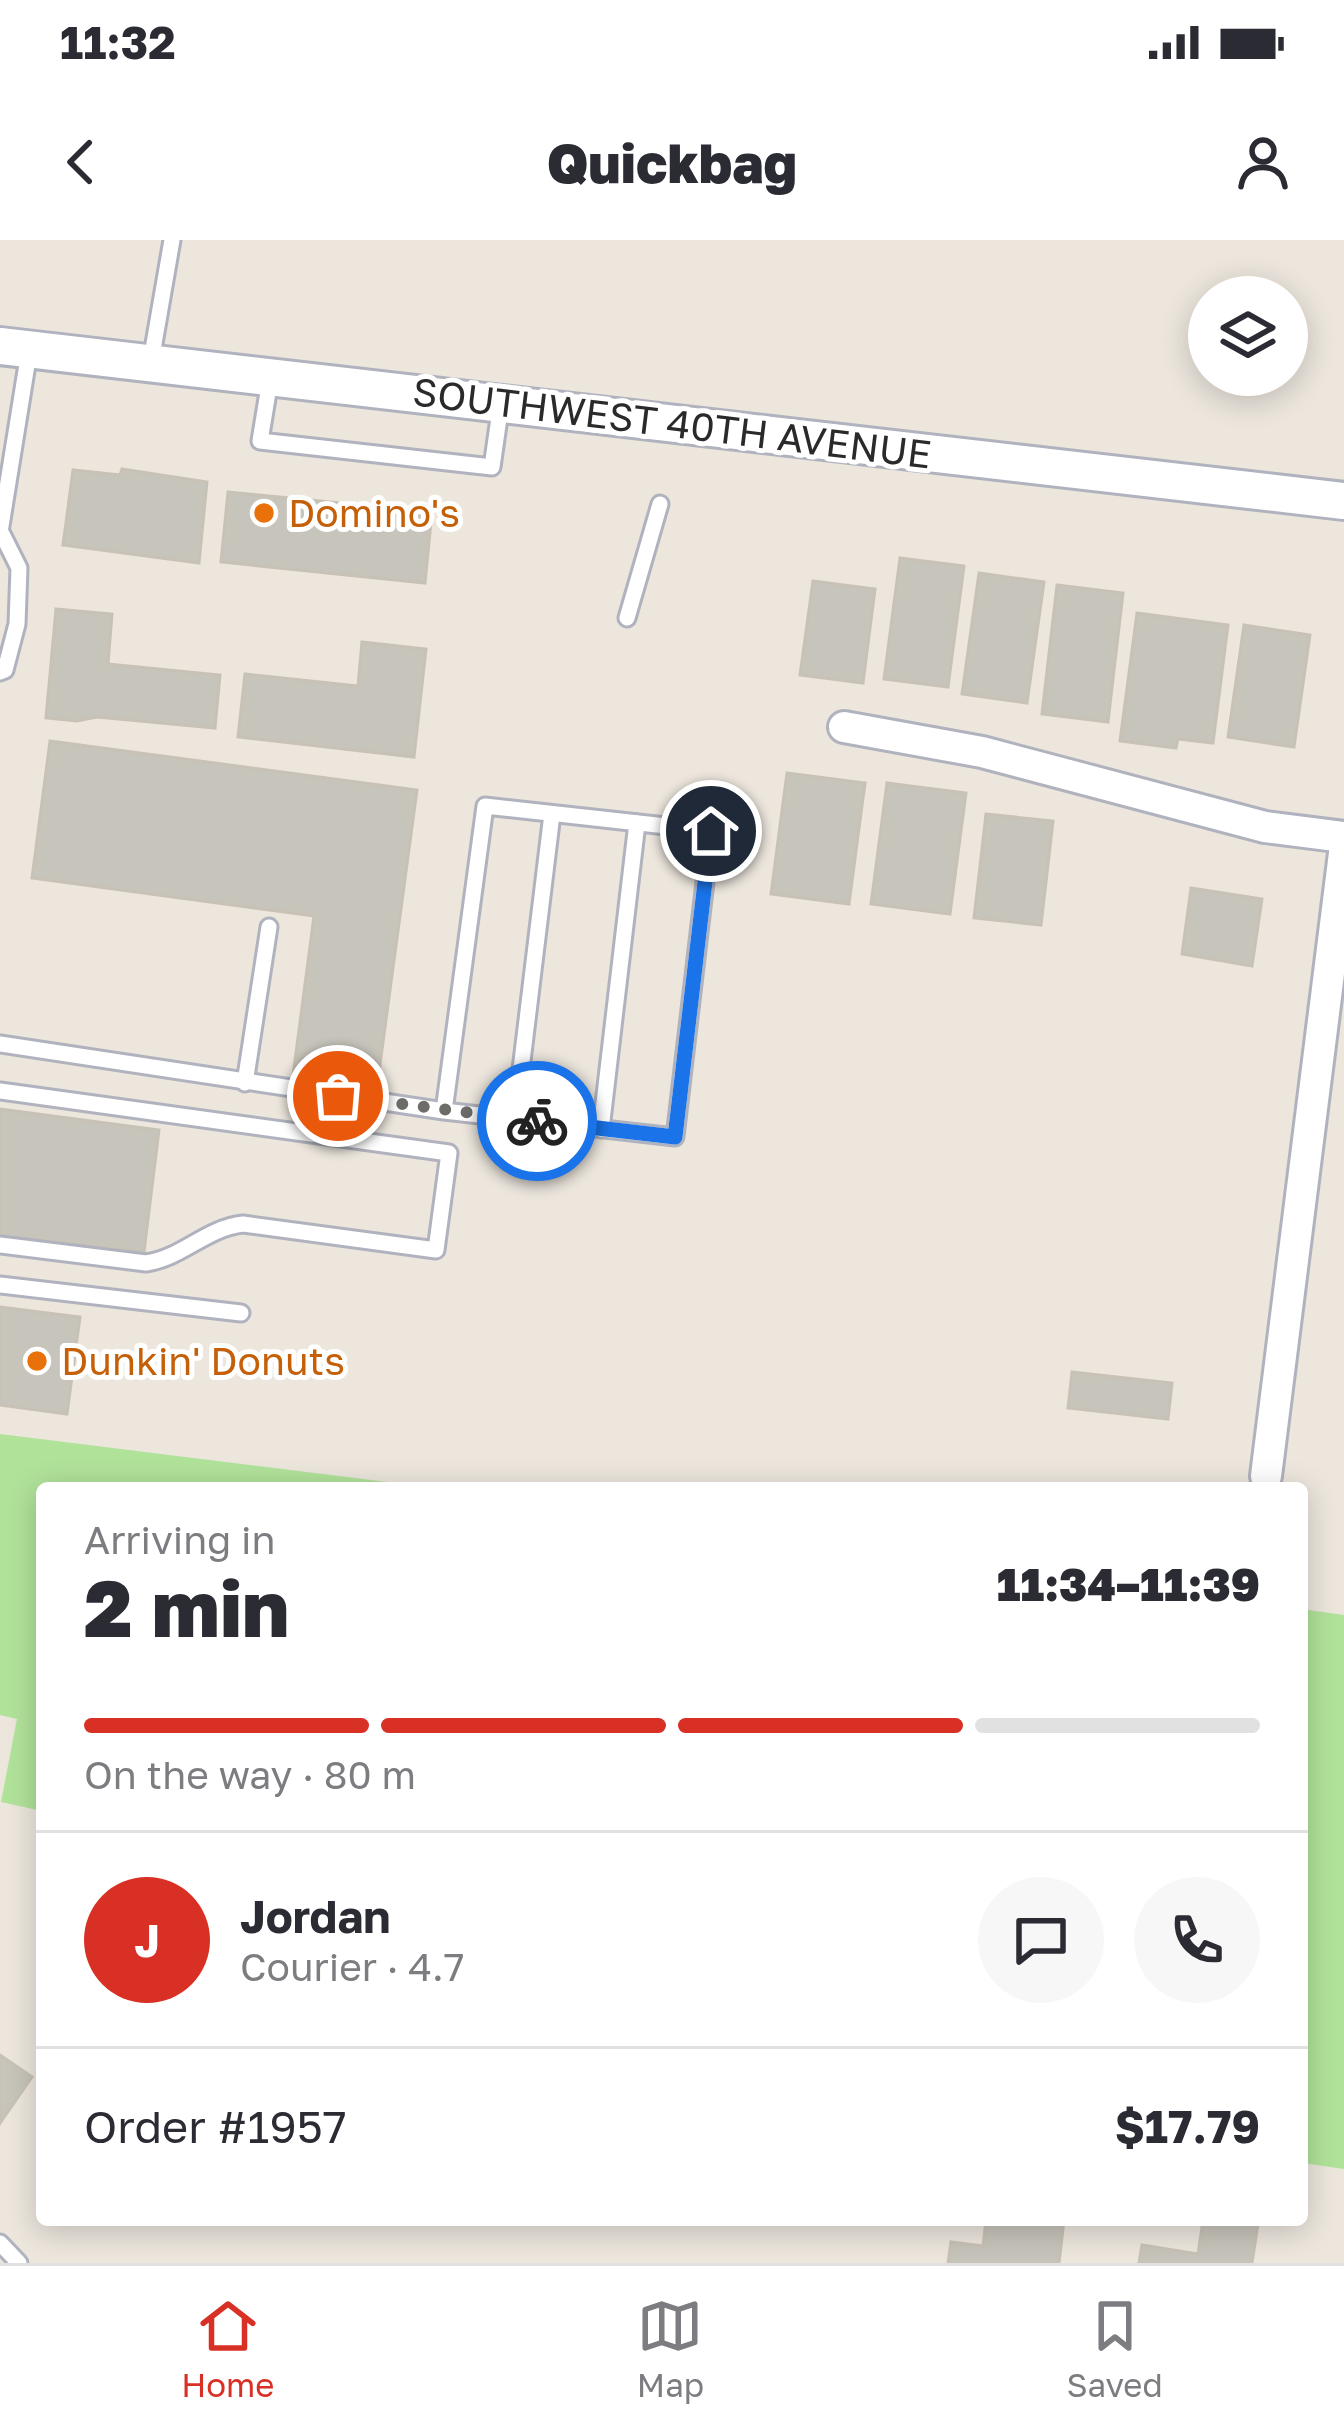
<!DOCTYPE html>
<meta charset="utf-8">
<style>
body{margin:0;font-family:"Golos Text",sans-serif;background:#f7f7f7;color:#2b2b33;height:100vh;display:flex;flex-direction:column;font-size:45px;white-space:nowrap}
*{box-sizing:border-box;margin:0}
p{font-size:39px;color:#7c7c81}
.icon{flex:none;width:66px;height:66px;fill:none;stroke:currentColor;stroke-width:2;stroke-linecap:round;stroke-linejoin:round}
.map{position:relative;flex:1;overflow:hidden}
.details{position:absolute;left:36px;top:1242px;width:1272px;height:744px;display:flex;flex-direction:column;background:#fff;border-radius:12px;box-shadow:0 6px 30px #0003}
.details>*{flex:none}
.controls{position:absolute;left:1188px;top:36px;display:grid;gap:24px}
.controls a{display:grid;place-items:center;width:120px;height:120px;border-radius:50%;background:#fff;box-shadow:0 6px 30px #0003;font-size:60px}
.pin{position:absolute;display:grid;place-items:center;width:102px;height:102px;color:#fff;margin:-51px;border:6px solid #fff;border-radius:50%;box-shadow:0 3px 12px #0007}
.courier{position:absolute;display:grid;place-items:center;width:120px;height:120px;margin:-60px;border:9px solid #1a73e8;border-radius:50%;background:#fff;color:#222;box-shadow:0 3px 15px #0007}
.summary em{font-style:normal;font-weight:800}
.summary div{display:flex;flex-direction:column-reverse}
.summary{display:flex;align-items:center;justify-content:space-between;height:204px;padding:0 48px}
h1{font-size:78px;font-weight:800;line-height:90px}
.bar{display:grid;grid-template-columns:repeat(4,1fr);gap:18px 12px;align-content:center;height:144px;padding:0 48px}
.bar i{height:15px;border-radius:9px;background:#e1e1e2}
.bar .on{background:#d93025}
.bar p{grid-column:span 4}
.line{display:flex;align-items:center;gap:30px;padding:0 48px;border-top:3px solid #e1e1e2}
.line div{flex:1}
.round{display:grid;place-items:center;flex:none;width:126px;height:126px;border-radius:63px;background:#f7f7f7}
.status{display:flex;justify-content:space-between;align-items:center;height:84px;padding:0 60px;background:#fff;direction:ltr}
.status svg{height:33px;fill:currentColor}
header{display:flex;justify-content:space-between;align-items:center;height:156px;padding:0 48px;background:#fff;font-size:54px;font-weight:800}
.tabs{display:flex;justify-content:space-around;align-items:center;height:168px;border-top:3px solid #e1e1e2;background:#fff;font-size:33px;color:#7c7c81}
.tabs a{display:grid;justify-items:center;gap:6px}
.tabs .on{color:#d93025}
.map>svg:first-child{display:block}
.green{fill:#b1e29a}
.building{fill:#c7c4bb;stroke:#c8c2b6;stroke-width:3}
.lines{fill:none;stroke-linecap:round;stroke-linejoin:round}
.service-casing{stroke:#b0b3be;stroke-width:21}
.minor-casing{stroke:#b0b3be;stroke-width:36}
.tertiary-casing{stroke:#b0b3be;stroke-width:42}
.service{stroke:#fff;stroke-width:15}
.minor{stroke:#fff;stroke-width:30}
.tertiary{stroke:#fff;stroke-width:36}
.done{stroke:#6e6c69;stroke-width:12;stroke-dasharray:0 21.6}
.route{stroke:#1a73e8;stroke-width:15}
.food-dot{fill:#e8710a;stroke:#fff;stroke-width:4.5}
.labels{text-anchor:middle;stroke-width:10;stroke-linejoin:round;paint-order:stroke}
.street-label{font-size:39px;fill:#2a2a2a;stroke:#fff}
.food-label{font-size:39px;fill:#c56008;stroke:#fff;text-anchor:start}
</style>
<div class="status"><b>11:32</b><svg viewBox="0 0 49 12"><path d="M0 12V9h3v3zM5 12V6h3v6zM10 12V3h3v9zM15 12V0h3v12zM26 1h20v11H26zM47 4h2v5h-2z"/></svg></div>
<header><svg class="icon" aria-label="back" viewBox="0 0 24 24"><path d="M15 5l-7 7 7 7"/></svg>Quickbag<svg class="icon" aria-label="person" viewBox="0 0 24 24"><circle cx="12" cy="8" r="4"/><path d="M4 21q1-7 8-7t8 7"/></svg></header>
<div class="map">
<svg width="1344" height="2023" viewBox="0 0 1344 2023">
<rect width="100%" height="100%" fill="#ece6dd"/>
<g class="green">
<polygon points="0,1194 436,1248 42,1248 42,1571 1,1562 17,1479 0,1475"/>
<polygon points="1302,1369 1344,1375 1344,1929 1302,1923"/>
</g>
<g class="building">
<polygon points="122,229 207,242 199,323 63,305 73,230 120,235"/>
<polygon points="228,252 432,272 425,343 221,322"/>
<polygon points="900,318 964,326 948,447 884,439"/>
<polygon points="979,333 1044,342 1027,463 962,454"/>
<polygon points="813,341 875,349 863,443 800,435"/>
<polygon points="1057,345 1123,353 1108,482 1042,474"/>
<polygon points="56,369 112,374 108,424 220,435 215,488 97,477 77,481 46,478"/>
<polygon points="1137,373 1228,385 1213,503 1178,499 1176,508 1120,501"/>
<polygon points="1244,385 1310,395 1294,507 1228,497"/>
<polygon points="362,402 426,409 414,517 238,497 245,434 358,446"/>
<polygon points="50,501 417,550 376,854 292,843 314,676 32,638"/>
<polygon points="787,533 865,543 849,664 771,654"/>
<polygon points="887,543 966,553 950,674 871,664"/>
<polygon points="986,574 1053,581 1041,685 974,678"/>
<polygon points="1191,648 1262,659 1252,726 1182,714"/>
<polygon points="0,869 159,890 144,1012 0,996"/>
<polygon points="0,1067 80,1077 67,1174 0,1165"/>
<polygon points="1072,1132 1172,1143 1168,1179 1068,1168"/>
<polygon points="0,1815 32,1837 0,1883"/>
<polygon points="986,1980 1064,1980 1059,2023 948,2023 951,2002 983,2006"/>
<polygon points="1203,1980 1258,1984 1252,2023 1139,2023 1142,2005 1198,2014"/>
</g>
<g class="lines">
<defs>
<g id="service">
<polyline points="151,121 172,0"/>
<polyline points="270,140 260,201 492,227 501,164"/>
<polyline points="0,292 29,112"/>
<polyline points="627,378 660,264"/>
<polyline points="0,432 5,430 17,384 19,328 1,292"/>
<polyline points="0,804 444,871 675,897 711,591 485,566 444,871"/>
<polyline points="245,843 269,687"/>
<path d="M0 851 449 913 436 1010 243 984C206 988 182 1018 146 1023L0 1005"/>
<polyline points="515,879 552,574"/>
<polyline points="601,889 637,583"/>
<polyline points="0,1045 241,1073"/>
<polyline points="0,2003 19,2023"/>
</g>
<g id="minor">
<polyline points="844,487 982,512 1265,587 1344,597"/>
<polyline points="1266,1236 1344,613"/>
</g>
<polyline id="tertiary" points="0,106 1344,261"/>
</defs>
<use href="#service" class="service-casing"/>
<use href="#minor" class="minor-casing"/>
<use href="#tertiary" class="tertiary-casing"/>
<use href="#service" class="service"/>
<use href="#minor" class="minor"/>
<use href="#tertiary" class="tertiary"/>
</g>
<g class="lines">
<polyline class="done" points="338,856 537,881"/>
<polyline class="route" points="537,881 675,897 711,591"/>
</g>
<g class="food-dot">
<circle cx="264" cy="273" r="12"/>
<circle cx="37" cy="1121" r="12"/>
</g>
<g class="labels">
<g class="street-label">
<text transform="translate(672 183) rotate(7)" y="14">SOUTHWEST 40TH AVENUE</text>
</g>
<g class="food-label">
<text x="288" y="287">Domino's</text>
<text x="61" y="1135">Dunkin' Donuts</text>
</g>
</g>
</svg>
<div class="controls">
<a><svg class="icon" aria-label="layers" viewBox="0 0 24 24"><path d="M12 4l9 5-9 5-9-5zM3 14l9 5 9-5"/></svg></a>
</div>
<div class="pin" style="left:338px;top:856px;background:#ea580c"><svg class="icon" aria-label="bag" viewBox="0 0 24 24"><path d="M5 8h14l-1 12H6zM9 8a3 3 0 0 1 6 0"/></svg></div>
<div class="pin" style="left:711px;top:591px;background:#1f2937"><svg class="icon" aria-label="home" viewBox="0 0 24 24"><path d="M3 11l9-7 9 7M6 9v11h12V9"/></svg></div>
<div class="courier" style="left:537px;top:881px"><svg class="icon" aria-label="bike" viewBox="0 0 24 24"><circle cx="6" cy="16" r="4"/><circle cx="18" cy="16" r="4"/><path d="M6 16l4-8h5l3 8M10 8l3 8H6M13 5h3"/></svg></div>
<section class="details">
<div class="summary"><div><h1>2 min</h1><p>Arriving in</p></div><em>11:34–11:39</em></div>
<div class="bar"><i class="on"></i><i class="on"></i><i class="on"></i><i></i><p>On the way · 80 m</p></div>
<div class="line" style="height:216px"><b class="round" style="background:#d93025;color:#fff">J</b><div><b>Jordan</b><p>Courier · 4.7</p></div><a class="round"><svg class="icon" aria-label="chat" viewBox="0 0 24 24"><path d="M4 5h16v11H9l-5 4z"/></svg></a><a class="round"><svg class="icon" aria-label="phone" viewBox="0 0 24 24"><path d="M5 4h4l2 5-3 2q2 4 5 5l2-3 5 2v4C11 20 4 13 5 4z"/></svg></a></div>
<div class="line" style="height:156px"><div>Order #1957</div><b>$17.79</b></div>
</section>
</div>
<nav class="tabs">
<a class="on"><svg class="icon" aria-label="home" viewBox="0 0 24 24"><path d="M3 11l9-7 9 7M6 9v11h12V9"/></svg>Home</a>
<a><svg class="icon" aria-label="map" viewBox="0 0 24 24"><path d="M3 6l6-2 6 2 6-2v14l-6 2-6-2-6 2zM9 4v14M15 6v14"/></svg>Map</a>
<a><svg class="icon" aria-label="saved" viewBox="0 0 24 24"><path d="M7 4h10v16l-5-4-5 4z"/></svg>Saved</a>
</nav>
